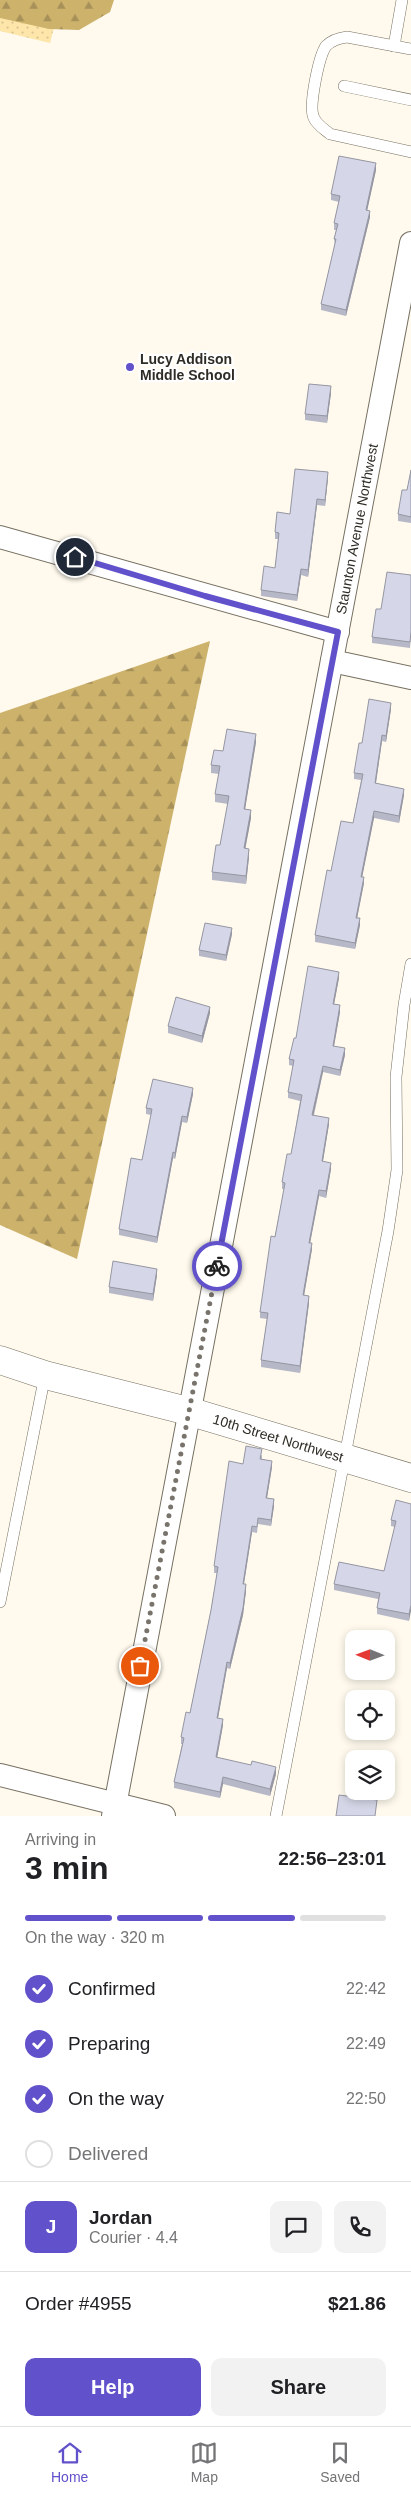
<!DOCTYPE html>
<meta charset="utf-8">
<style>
body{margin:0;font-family:Helvetica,sans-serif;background:#f2f2f2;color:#202124;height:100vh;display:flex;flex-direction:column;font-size:19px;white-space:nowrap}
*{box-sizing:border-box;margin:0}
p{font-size:16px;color:#757577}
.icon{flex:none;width:28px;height:28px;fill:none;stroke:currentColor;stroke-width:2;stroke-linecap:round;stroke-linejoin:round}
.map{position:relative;height:1816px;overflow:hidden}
.side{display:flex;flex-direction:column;background:#fff;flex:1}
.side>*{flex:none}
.needle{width:32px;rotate:271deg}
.buttons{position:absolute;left:345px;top:1630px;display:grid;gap:10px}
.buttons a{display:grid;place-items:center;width:50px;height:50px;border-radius:10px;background:#fff;box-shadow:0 2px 8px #0003;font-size:25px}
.pin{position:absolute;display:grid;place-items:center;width:42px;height:42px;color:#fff;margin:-21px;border:2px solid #fff;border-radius:50%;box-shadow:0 1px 5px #0007}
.courier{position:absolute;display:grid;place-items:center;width:50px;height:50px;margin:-25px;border:4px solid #6152cb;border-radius:50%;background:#fff;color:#222;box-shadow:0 1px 6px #0007}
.summary em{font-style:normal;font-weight:700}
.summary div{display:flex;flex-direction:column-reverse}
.summary{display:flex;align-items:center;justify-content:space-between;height:85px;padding:0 25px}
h1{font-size:32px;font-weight:700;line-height:38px}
.bar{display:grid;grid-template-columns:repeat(4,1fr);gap:8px 5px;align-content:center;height:60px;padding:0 25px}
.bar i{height:6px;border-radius:4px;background:#e0e0e0}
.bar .selected{background:#6152cb}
.bar p{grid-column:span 4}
.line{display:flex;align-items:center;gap:12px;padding:0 25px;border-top:1px solid #e0e0e0}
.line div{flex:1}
.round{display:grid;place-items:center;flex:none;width:52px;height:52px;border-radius:10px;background:#f2f2f2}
ol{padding:0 25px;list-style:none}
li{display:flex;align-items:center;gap:15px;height:55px}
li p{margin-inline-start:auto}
li .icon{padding:5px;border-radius:50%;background:#6152cb;color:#fff;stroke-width:4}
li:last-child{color:#757577}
li i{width:28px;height:28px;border:2px solid #e0e0e0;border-radius:50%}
.primary-button{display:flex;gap:10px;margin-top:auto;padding:10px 25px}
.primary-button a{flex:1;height:58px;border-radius:10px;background:#6152cb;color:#fff;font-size:20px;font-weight:700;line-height:58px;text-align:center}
.primary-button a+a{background:#f2f2f2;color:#202124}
.menu{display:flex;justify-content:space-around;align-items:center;height:70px;border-top:1px solid #e0e0e0;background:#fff;font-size:14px;color:#757577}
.menu a{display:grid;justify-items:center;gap:2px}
.menu .selected{color:#6152cb}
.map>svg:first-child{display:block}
.grass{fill:url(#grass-dots)}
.forest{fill:url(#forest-firs)}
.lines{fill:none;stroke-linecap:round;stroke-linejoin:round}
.lane-casing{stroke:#767062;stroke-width:12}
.street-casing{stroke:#767062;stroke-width:24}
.secondary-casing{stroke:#767062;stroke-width:29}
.lane{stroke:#fff;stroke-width:11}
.street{stroke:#fff;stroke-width:22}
.secondary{stroke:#fff;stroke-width:28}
.wall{fill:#b7b8c7}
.shaded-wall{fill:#9596a2}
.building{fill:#d5d6e7;stroke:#9596a2}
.done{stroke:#78746c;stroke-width:5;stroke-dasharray:0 9}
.route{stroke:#6152cb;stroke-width:6}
.poi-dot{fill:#6152cb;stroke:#fff;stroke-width:2}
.labels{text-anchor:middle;stroke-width:4.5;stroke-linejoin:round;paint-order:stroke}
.poi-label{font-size:14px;font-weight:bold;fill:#2f2c26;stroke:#fff;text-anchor:start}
.street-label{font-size:14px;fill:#2f2c26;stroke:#fff}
</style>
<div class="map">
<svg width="411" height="1816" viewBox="0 0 411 1816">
<defs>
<pattern id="grass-dots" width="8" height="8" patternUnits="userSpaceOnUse" patternTransform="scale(1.25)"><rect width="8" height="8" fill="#fee6aa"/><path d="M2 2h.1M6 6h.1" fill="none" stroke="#dac592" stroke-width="1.8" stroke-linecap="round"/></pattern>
<pattern id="forest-firs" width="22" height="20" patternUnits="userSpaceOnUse" patternTransform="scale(1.25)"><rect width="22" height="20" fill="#cdb26c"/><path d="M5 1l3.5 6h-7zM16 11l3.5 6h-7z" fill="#a79159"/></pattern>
</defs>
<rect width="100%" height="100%" fill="#fffaed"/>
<polygon class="grass" points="0,0 61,0 50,43 0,31"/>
<g class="forest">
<polygon points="0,0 114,0 110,12 79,30 49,29 0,18"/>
<polygon points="210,641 77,1259 0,1225 0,713"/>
</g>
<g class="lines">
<defs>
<g id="lane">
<polyline points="394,46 402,0"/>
<path d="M411 49 347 37C339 38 332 40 326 46 319 56 308 107 314 118 317 125 324 129 330 134L411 152"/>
<polyline points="344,86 411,100"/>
<polyline points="0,1602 45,1375"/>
<polyline points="276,1816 388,1231 397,1170 396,1077 404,1005 411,964"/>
</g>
<g id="street">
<polyline points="0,537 338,632"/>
<polyline points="332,661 411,678"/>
<polyline points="0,1775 164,1816"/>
<path id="s1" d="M113 1816 411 243"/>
</g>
<g id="secondary">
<path id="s2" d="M0 1360 45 1375 188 1411 411 1478"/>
</g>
</defs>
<use href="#lane" class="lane-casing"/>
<use href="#street" class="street-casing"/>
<use href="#secondary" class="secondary-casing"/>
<use href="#lane" class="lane"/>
<use href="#street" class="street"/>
<use href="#secondary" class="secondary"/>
</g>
<g class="wall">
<polygon points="376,170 367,210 370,217 346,316 321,310 321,304 335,245 334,239 336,230 334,230 334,223 339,202 331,200 331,194"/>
<polygon points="331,393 327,423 305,420 305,414"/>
<polygon points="411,470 411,523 398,521 398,514 407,490"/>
<polygon points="328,478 325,506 317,505 308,577 301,575 297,601 261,596 261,590 275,568 278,539 275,539 275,532 290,514"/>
<polygon points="411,575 411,637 410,648 372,643 372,637 381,609"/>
<polygon points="391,709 386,742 382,741 376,783 404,795 399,823 374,818 362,877 364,883 357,918 360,925 355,949 315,942 315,935 331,871 353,823 361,780 354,779 354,773 362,743"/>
<polygon points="256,742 245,809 251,818 245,849 249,857 246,884 212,880 212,872 220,845 228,804 215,802 215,794 219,774 211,773 211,765 223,751"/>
<polygon points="232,934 226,961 199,956 199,950"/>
<polygon points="339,978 334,1004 340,1012 334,1046 345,1055 340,1076 323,1072 314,1115 329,1124 323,1161 331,1169 326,1198 319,1196 310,1243 312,1249 304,1295 309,1303 300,1373 261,1367 261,1360 267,1319 260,1318 260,1312 284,1189 282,1189 282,1182 291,1154 300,1101 288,1098 288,1092 293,1066 289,1065 289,1059 296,1038"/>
<polygon points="210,1013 202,1043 168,1033 168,1026"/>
<polygon points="193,1094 187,1123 182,1122 175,1159 173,1158 157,1243 119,1235 119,1229 142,1160 151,1115 146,1114 146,1108"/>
<polygon points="157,1275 153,1301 109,1293 109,1287"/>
<polygon points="262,1455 262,1459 272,1467 267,1498 274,1506 271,1526 258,1524 257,1533 252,1532 244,1584 246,1591 243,1615 230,1669 227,1668 218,1718 223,1725 217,1758 276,1774 270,1796 223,1784 220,1798 174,1788 174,1782 182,1744 181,1744 181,1737 190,1713 211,1610 217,1573 214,1573 214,1566 243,1464"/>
<polygon points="411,1504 409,1621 377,1614 377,1608 378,1599 334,1590 334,1584 384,1571 395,1527 391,1526 391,1520"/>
</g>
<g class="shaded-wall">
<polygon points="376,163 376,170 366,216 366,210"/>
<polygon points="370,211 370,217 346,316 346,310"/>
<polygon points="331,386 331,393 327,423 327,416"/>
<polygon points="328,472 328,478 325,506 325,500"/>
<polygon points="317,499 317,505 308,577 308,570"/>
<polygon points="301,569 301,575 297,601 297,595"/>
<polygon points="391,703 391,709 386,742 386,736"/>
<polygon points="256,734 256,742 244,816 244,809"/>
<polygon points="382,735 382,741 375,789 375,783"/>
<polygon points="404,789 404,795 399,823 399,816"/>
<polygon points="251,810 251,818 244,856 244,848"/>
<polygon points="374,811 374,818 361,883 361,877"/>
<polygon points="249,849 249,857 246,884 246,876"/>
<polygon points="364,877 364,883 356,924 356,918"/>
<polygon points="360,918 360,925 355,949 355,943"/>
<polygon points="232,928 232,934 226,961 226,955"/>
<polygon points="339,972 339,978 333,1010 333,1004"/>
<polygon points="340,1005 340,1012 333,1052 333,1046"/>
<polygon points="210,1007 210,1013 202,1043 202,1036"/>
<polygon points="345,1048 345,1055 340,1076 340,1070"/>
<polygon points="323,1066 323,1072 312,1121 312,1115"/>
<polygon points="193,1088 193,1094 187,1123 187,1117"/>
<polygon points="182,1116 182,1122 175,1159 175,1153"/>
<polygon points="329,1118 329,1124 322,1167 322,1161"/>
<polygon points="173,1152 173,1158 157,1243 157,1237"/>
<polygon points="331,1163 331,1169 326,1198 326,1191"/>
<polygon points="319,1190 319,1196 309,1249 309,1243"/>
<polygon points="312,1243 312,1249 303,1302 303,1295"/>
<polygon points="157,1269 157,1275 153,1301 153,1294"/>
<polygon points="309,1296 309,1303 300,1373 300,1366"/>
<polygon points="272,1461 272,1467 266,1504 266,1498"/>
<polygon points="274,1499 274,1506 271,1526 271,1520"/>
<polygon points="252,1526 252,1532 243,1590 243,1584"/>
<polygon points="246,1584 246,1591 243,1615 230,1669 230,1663"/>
<polygon points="411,1605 411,1611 409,1621 409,1614"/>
<polygon points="227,1662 227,1668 217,1724 217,1718"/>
<polygon points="223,1719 223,1725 216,1764 216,1757"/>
<polygon points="276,1767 276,1774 270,1796 270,1789"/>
<polygon points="223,1777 223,1784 220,1798 220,1792"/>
</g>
<g class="building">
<polygon points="339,156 376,163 366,210 370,211 346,310 321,304 336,239 334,239 338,224 334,223 340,196 331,194"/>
<polygon points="309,384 331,386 327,416 305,414"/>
<polygon points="295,469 328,472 325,500 317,499 308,570 301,569 297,595 261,590 264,566 275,568 279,533 275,532 277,512 290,514"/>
<polygon points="411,470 411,517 398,514 402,490 407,490"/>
<polygon points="387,572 411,575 411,631 410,642 372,637 376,609 381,609"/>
<polygon points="369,699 391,703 386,736 382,735 375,783 404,789 399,816 374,811 361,877 364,877 356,918 360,918 355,943 315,935 327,870 331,871 341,821 353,823 363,774 354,773 359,743 362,743"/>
<polygon points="227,729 256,734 244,809 251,810 244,848 249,849 246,876 212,872 216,845 220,845 229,796 215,794 220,766 211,765 214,750 223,751"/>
<polygon points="205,923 232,928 226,955 199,950"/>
<polygon points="308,966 339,972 333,1004 340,1005 333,1046 345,1048 340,1070 323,1066 312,1115 329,1118 322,1161 331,1163 326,1191 319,1190 309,1243 312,1243 303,1295 309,1296 300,1366 261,1360 268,1313 260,1312 271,1236 275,1237 285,1183 282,1182 287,1154 291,1154 302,1095 288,1092 294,1060 289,1059 294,1038 296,1038"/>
<polygon points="176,997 210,1007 202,1036 168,1026"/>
<polygon points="153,1079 193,1088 187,1117 182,1116 175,1153 173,1152 157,1237 119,1229 131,1158 142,1160 152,1109 146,1108"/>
<polygon points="113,1261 157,1269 153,1294 109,1287"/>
<polygon points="246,1446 262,1449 260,1459 272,1461 266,1498 274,1499 271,1520 258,1518 257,1527 252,1526 243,1584 246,1584 243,1608 230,1663 227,1662 217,1718 223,1719 216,1757 251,1765 252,1761 276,1767 270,1789 223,1777 220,1792 174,1782 184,1738 181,1737 186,1712 190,1713 211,1610 218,1567 214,1566 229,1461 243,1464"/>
<polygon points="396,1500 411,1504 411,1605 409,1614 377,1608 380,1593 334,1584 339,1562 384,1571 396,1521 391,1520"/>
<polygon points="339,1795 377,1800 375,1816 336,1816"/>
</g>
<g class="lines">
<polyline class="done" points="140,1666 217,1266"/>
<polyline class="route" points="75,557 205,596 338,632 217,1266"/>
</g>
<circle class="poi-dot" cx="130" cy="367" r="5"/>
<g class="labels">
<g class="poi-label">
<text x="140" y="364">Lucy Addison<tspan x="140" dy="16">Middle School</tspan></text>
</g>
<g class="street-label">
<text dy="5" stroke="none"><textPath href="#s1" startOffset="1310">Staunton Avenue Northwest</textPath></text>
<text dy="5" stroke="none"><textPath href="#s2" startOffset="289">10th Street Northwest</textPath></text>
</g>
</g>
</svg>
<div class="buttons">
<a><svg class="needle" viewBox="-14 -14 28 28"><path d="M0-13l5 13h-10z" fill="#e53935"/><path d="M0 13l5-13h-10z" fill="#757577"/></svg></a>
<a><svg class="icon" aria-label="locate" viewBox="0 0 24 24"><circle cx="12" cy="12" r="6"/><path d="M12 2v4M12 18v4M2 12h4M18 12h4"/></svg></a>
<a><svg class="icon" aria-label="layers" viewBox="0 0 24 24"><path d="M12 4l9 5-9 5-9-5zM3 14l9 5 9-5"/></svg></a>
</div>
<div class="pin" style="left:140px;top:1666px;background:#ea580c"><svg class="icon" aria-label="bag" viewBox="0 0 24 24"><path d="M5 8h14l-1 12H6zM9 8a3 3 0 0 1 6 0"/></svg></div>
<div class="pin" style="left:75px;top:557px;background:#1f2937"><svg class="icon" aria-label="home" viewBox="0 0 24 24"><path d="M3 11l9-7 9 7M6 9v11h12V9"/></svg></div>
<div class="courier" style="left:217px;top:1266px"><svg class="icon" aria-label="bike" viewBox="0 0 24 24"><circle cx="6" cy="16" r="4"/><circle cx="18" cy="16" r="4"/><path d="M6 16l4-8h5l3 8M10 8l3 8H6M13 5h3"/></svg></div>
</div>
<section class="side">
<div class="summary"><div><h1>3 min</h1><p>Arriving in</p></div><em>22:56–23:01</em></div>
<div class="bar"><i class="selected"></i><i class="selected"></i><i class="selected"></i><i></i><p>On the way · 320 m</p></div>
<ol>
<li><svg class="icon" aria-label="check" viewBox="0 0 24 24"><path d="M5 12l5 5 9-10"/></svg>Confirmed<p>22:42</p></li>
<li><svg class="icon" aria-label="check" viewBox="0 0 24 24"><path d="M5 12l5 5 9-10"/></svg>Preparing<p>22:49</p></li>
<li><svg class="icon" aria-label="check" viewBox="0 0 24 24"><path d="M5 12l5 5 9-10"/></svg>On the way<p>22:50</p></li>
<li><i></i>Delivered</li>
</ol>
<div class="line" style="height:90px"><b class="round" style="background:#6152cb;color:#fff">J</b><div><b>Jordan</b><p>Courier · 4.4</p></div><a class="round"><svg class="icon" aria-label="chat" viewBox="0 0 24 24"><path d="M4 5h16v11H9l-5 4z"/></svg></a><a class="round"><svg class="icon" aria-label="phone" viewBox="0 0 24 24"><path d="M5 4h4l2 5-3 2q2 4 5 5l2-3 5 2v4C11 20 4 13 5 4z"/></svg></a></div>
<div class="line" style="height:65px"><div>Order #4955</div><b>$21.86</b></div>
<div class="primary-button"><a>Help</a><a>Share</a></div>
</section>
<nav class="menu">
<a class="selected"><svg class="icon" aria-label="home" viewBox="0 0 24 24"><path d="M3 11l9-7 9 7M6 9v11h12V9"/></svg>Home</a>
<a><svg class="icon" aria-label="map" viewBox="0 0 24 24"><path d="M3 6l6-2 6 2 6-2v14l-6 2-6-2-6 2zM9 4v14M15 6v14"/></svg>Map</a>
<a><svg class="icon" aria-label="saved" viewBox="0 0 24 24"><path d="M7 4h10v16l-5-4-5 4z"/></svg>Saved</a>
</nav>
